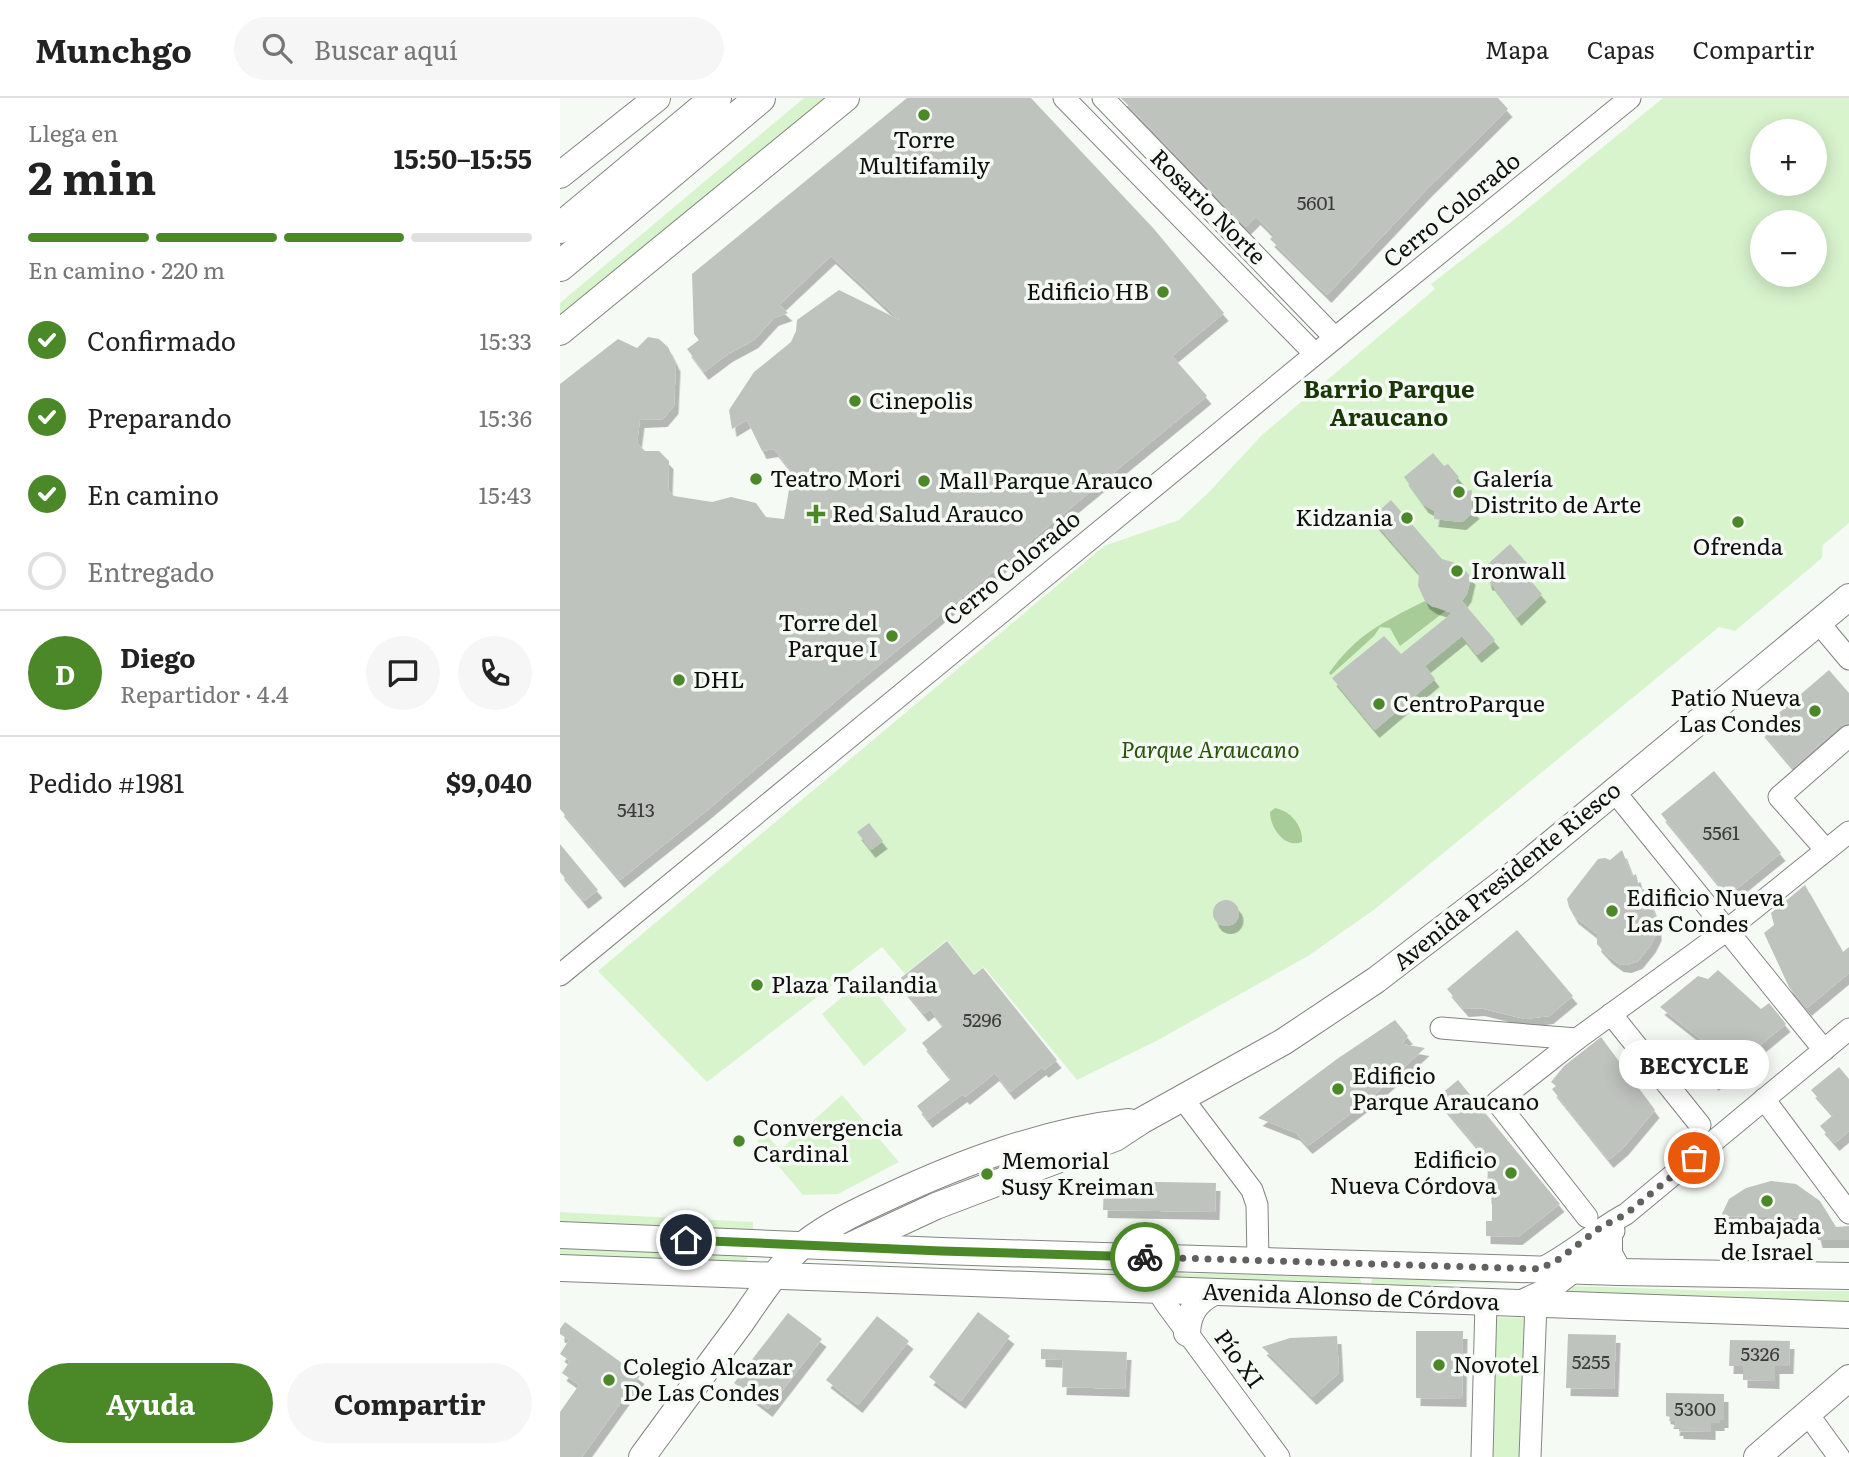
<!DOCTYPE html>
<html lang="es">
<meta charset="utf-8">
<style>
body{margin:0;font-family:Literata,serif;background:#f6f6f6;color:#222;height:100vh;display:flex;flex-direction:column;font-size:26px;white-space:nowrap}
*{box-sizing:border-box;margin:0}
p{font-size:23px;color:#767676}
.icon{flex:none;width:38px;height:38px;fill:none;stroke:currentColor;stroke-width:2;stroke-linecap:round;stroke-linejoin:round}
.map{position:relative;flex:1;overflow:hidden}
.drawer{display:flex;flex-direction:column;background:#fff;width:560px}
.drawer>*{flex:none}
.controls{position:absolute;left:1190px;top:21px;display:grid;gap:14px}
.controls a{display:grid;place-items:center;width:77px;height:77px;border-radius:50%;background:#fff;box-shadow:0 4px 18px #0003;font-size:35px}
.pin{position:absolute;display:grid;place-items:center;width:60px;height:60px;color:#fff;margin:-30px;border:4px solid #fff;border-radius:50%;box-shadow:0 2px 7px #0007}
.courier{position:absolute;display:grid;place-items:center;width:70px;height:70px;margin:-35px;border:5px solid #4b8828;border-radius:50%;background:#fff;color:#222;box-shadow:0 2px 9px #0007}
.bubble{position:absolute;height:49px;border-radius:24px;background:#fff;box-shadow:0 4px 18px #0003;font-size:23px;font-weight:700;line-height:49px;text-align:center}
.overview em{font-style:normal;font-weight:700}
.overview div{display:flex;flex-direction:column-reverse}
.overview{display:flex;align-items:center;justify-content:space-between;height:119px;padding:0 28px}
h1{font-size:46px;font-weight:700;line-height:52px}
.bar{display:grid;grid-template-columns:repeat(4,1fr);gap:10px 7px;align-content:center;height:84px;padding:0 28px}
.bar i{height:9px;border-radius:5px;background:#e0e0e0}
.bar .on{background:#4b8828}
.bar p{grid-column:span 4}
.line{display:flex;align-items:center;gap:18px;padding:0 28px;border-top:2px solid #e0e0e0}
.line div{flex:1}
.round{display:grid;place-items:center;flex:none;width:74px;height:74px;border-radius:37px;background:#f6f6f6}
ol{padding:0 28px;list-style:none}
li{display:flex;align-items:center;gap:21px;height:77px}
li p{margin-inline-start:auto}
li .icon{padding:7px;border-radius:50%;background:#4b8828;color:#fff;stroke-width:4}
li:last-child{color:#767676}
li i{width:38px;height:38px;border:4px solid #e0e0e0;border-radius:50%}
.action{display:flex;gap:14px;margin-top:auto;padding:14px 28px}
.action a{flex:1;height:80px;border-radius:42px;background:#4b8828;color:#fff;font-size:28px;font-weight:700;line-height:80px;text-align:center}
.action a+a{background:#f6f6f6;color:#222}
header{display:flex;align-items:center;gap:42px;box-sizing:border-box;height:98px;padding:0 35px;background:#fff;border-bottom:2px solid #e0e0e0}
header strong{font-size:33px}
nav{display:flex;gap:38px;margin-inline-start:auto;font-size:24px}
.search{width:490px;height:63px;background:#f6f6f6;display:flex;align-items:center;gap:18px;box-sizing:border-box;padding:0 24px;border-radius:38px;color:#767676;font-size:26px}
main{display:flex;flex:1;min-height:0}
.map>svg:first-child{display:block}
.green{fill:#d8f4cd;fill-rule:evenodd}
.water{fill:#a7cc97}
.building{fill:#bfc3be;filter:url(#shadow)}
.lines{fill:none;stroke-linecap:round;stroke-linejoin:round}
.minor-casing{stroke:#828580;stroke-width:23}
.major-casing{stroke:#828580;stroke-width:28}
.highway-casing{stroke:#828580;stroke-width:32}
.minor{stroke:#fff;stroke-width:21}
.major{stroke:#fff;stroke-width:26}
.highway{stroke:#fff;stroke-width:30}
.done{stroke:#60625f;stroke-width:7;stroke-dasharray:0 12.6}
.route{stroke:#4b8828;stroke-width:9}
.poi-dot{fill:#4b8828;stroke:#f6faf5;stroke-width:2.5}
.labels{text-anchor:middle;stroke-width:7;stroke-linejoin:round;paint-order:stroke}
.number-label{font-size:19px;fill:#3b3d3a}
.poi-label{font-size:23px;fill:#0f100e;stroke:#f6faf5;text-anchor:start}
.street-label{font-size:23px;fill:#0f100e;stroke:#f6faf5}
.park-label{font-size:23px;font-style:italic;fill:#28540a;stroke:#f6faf5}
.neighbourhood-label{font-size:24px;font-weight:bold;fill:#1a3708;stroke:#f6faf5}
</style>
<header>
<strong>Munchgo</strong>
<div class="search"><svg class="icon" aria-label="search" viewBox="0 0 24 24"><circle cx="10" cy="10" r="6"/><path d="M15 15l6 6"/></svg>Buscar aquí</div>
<nav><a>Mapa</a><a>Capas</a><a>Compartir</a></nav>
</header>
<main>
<section class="drawer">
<div class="overview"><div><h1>2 min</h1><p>Llega en</p></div><em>15:50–15:55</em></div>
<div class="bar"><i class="on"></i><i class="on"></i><i class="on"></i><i></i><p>En camino · 220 m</p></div>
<ol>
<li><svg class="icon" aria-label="check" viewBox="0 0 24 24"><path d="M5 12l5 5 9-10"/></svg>Confirmado<p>15:33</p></li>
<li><svg class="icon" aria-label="check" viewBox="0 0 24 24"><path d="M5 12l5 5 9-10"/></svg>Preparando<p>15:36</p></li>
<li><svg class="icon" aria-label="check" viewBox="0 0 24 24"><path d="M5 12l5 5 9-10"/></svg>En camino<p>15:43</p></li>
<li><i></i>Entregado</li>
</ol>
<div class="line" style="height:126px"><b class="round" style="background:#4b8828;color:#fff">D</b><div><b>Diego</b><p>Repartidor · 4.4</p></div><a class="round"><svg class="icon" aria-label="chat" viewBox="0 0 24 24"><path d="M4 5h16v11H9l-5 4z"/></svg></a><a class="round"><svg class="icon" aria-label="phone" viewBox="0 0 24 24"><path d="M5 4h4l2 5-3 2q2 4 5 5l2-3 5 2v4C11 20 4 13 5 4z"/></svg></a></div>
<div class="line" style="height:91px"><div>Pedido #1981</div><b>$9,040</b></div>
<div class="action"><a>Ayuda</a><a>Compartir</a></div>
</section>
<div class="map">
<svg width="1289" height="1359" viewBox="0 0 1289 1359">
<defs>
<filter id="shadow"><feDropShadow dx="4.5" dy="8" stdDeviation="0" flood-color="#0004"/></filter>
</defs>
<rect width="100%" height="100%" fill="#f6faf5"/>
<g class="green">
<polygon points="244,0 267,0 0,225 0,205"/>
<path d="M1103 0H1289V425L1263 447 1262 460 1175 533 1159 529 815 811 748 858 598 942 517 982 424 869 414 876 387 842 345 876 322 849 147 984 38 873 544 448 619 422 649 394 702 337 875 191 871 186 950 125ZM1202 33H1255V86H1202ZM1202 124H1255V177H1202Z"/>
<polygon points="300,884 307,884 347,932 304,968 262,916"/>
<polygon points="282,997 339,1064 278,1096 243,1097 197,1043 206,1036 220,1052"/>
<polygon points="0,1114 193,1124 193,1136 0,1128"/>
<polygon points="0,1149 188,1156 185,1169 0,1164"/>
<polygon points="295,1168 506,1174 799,1178 802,1185 797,1189"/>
<path d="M813 1178 983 1183C950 1187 918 1184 885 1186 859 1188 834 1191 809 1192Z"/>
<polygon points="1015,1188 1158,1193 1289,1193 1289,1211 1001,1202 1002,1192"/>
<polygon points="933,1219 966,1220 963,1359 928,1359"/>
</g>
<g class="water">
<path d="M865 503 872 509 888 511 840 548 830 530 820 529 814 538 771 577 769 575C797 536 823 524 865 503Z"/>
<path d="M715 710C731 713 743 728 742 744 724 751 710 729 710 714Z"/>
</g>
<g class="building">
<polygon points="347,0 471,0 594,131 664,215 612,258 647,298 290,591 145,714 60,782 0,711 0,286 58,241 77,250 88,239 99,241 108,249 116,266 114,308 103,321 80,322 77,345 85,353 99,353 109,363 108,392 114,398 152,404 171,399 196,405 206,419 224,421 232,374 214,351 202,353 187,322 172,331 169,312 194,274 231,244 236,233 237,222 279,192 340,222 271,158 219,207 228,215 214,220 194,242 168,256 144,274 127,251 139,242 134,236 132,176"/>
<polygon points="561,0 938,0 948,11 867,91 767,197 710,141 714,137 696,119 686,129"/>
<polygon points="873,355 884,368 888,366 899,379 895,383 907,393 912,392 911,408 915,413 902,424 874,421 875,413 864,407 844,379"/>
<polygon points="831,402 882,461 899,466 911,479 907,496 902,503 935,542 917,557 902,538 865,568 875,581 815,632 772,580 824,538 841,556 892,515 872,508 865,503 858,488 859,475 811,420"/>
<polygon points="950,446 967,465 961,471 982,496 957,520 930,484 928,485 923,467 929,465"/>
<polygon points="1269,572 1289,595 1289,625 1280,628 1233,670 1200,631"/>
<polygon points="1154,673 1221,755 1168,798 1101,716"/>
<polygon points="309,725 323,743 311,752 297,734"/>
<polygon points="0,746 38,792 24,803 0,774"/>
<polygon points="1062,752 1072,778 1076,776 1080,792 1084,791 1086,803 1089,802 1097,823 1097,835 1091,847 1078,863 1067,867 1059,866 1048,858 1037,846 1037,836 1014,818 1009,809 1007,801 1038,761 1045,760 1050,762"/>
<polygon points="1245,787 1283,854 1289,849 1289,875 1247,910 1229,889 1204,835 1214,827 1211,815"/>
<circle cx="666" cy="815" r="13"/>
<polygon points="957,832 1013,898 989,918 965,921 920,910 904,911 887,891"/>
<polygon points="387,843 414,877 423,870 497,962 484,972 482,969 450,994 435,975 405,999 403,996 368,1022 357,1008 391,981 362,945 383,928 370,911 364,916 337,883"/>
<polygon points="1158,872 1201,911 1209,905 1226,926 1154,985 1141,967 1157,954 1100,909 1138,878 1148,881"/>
<polygon points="835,922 848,938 842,946 865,950 811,1000 748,1048 736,1035 698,1020 777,961"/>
<polygon points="1041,939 1095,1012 1064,1049 1049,1062 992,991 996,988 991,984 1004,968"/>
<polygon points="1279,969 1289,981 1289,1033 1275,1045 1260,1028 1273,1017 1251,992"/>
<polygon points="898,982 1000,1106 958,1139 926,1138 926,1123 932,1123 932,1098 927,1098 928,1062 876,1000"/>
<polygon points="544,1083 656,1085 655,1114 543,1112"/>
<polygon points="1211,1083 1236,1086 1260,1103 1276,1129 1289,1128 1289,1142 1258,1142 1253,1120 1161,1118 1169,1101 1186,1090"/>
<polygon points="418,1214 450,1238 401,1303 369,1279"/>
<polygon points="228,1215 262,1241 208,1311 174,1285"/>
<polygon points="317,1218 349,1243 298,1307 266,1282"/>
<polygon points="5,1224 80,1278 22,1359 0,1359 0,1314 19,1287 2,1275 10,1263 0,1256 9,1242 0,1236 0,1231"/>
<polygon points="856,1233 903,1233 902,1301 856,1300"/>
<polygon points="1008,1236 1056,1237 1054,1291 1006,1290"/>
<polygon points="777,1238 779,1275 752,1299 702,1249 730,1240"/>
<polygon points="1170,1242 1230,1243 1229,1268 1215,1268 1215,1283 1183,1282 1183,1268 1169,1268"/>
<polygon points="481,1251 567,1254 565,1291 502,1289 503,1262 481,1261"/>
<polygon points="1106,1295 1164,1296 1164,1322 1160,1322 1160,1325 1151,1325 1151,1334 1119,1333 1119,1330 1115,1330 1116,1323 1109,1323 1110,1319 1106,1318"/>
</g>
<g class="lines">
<defs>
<g id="minor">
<polyline points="504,0 755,256"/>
<polyline points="543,0 775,240"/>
<polyline points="1258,524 1289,561"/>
<polyline points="1054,693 1264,952"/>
<polyline points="1266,752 1219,699 1289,638"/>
<polyline points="0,877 775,240 1070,0"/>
<polyline points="1051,916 1140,1027"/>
<polyline points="881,930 1017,941 1167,832 1289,734"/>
<polyline points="1017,941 937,1004 1027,1119"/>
<polyline points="623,1001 692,1092 697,1107 698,1162"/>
<polyline points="1204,1001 1289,1115"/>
<polyline points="576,1159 606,1206 719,1359"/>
<path d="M980 1171C1011 1156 1036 1132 1066 1116L1289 931"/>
<polyline points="958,1204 998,1186 1016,1172 1054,1133"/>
<polyline points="1247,1315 1279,1359"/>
<polyline points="922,1359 926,1204"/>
<polyline points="970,1359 976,1206"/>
</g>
<g id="major">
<polyline points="0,77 97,0"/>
<polyline points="0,234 286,0"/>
<polyline points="0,1137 381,1153 1059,1174 1289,1178"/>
<polyline points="1049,1140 1049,1156 1059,1174"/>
<polyline points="292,1147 376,1108 555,1040 581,1023 723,944 816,882 958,773 1289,499"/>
<polyline points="0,1170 1289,1217"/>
<path d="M627 1235C628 1216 635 1204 652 1195"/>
<path d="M82 1359C115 1314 147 1270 180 1226 198 1200 219 1167 243 1147 268 1127 298 1113 326 1100 403 1064 485 1033 569 1024"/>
<polyline points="1197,1359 1289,1280"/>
</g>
<g id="highway">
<polyline points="0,130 156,0"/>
<polyline points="0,168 200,0"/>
</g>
</defs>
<use href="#minor" class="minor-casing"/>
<use href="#major" class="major-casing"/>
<use href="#highway" class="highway-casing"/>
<use href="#minor" class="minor"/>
<use href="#major" class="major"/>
<use href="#highway" class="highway"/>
</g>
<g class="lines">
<polyline class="done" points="585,1159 980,1171 999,1161 1041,1129 1066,1116 1134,1060"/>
<polyline class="route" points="126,1142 381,1153 585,1159"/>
</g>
<g class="poi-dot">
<circle cx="364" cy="17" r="7"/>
<circle cx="603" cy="194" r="7"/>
<circle cx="295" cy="303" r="7"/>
<circle cx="196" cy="381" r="7"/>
<circle cx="364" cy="383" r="7"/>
<circle cx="899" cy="394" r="7"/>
<path d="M252.5 405.5h7v7h7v7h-7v7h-7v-7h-7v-7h7z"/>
<circle cx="847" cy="420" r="7"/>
<circle cx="1178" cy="424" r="7"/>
<circle cx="897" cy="473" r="7"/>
<circle cx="332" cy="538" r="7"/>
<circle cx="119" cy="582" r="7"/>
<circle cx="819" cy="606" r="7"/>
<circle cx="1255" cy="613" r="7"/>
<circle cx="1052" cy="813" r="7"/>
<circle cx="197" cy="887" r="7"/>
<circle cx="778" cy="991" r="7"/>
<circle cx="179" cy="1043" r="7"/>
<circle cx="951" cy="1075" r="7"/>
<circle cx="427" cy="1076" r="7"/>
<circle cx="1207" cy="1103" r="7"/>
<circle cx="879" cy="1267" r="7"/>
<circle cx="49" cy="1282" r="7"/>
</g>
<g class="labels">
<g class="number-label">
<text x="756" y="112">5601</text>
<text x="76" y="719">5413</text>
<text x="1161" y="742">5561</text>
<text x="422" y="929">5296</text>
<text x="1200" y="1263">5326</text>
<text x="1031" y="1271">5255</text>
<text x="1135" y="1318">5300</text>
</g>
<g class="poi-label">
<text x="364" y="50" text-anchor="middle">Torre<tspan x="364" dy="26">Multifamily</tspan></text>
<text x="589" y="202" text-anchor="end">Edificio HB</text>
<text x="309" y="311">Cinepolis</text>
<text x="210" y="389">Teatro Mori</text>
<text x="913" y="389">Galería<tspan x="913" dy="26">Distrito de Arte</tspan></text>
<text x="378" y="391">Mall Parque Arauco</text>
<text x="272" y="424">Red Salud Arauco</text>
<text x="833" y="428" text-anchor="end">Kidzania</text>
<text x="1178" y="457" text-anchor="middle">Ofrenda</text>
<text x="911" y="481">Ironwall</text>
<text x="318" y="533" text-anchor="end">Torre del<tspan x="318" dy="26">Parque I</tspan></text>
<text x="133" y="590">DHL</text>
<text x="1241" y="608" text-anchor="end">Patio Nueva<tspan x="1241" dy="26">Las Condes</tspan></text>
<text x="833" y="614">CentroParque</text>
<text x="1066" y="808">Edificio Nueva<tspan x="1066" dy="26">Las Condes</tspan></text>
<text x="211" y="895">Plaza Tailandia</text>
<text x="792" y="986">Edificio<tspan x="792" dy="26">Parque Araucano</tspan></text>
<text x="193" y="1038">Convergencia<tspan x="193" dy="26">Cardinal</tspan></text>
<text x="937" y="1070" text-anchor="end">Edificio<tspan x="937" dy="26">Nueva Córdova</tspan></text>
<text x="441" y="1071">Memorial<tspan x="441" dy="26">Susy Kreiman</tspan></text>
<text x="1207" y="1136" text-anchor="middle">Embajada<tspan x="1207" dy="26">de Israel</tspan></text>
<text x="893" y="1275">Novotel</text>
<text x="63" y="1277">Colegio Alcazar<tspan x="63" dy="26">De Las Condes</tspan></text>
</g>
<g class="street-label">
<text transform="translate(648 109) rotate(45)" y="8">Rosario Norte</text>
<text transform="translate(892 112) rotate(-39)" y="8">Cerro Colorado</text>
<text transform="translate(452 470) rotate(-39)" y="8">Cerro Colorado</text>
<text transform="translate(947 778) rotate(-39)" y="8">Avenida Presidente Riesco</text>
<text transform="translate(791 1199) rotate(2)" y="8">Avenida Alonso de Córdova</text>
<text transform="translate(679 1261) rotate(54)" y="8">Pío XI</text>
</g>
<g class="park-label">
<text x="650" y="660">Parque Araucano</text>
</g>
<g class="neighbourhood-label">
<text x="829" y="300">Barrio Parque<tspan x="829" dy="28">Araucano</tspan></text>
</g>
</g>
</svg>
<div class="controls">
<a>+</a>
<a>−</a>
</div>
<div class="pin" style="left:1134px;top:1060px;background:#ea580c"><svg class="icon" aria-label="bag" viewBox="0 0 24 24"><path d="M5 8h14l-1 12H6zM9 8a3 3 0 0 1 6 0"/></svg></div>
<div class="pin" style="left:126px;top:1142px;background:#1f2937"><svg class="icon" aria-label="home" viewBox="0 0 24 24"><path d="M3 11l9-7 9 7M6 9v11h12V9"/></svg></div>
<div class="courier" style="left:585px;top:1159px"><svg class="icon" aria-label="bike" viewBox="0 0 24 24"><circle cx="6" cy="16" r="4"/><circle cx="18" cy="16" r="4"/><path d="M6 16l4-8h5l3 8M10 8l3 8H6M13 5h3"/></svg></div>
<div class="bubble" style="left:1059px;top:942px;width:150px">BECYCLE</div>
</div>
</main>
